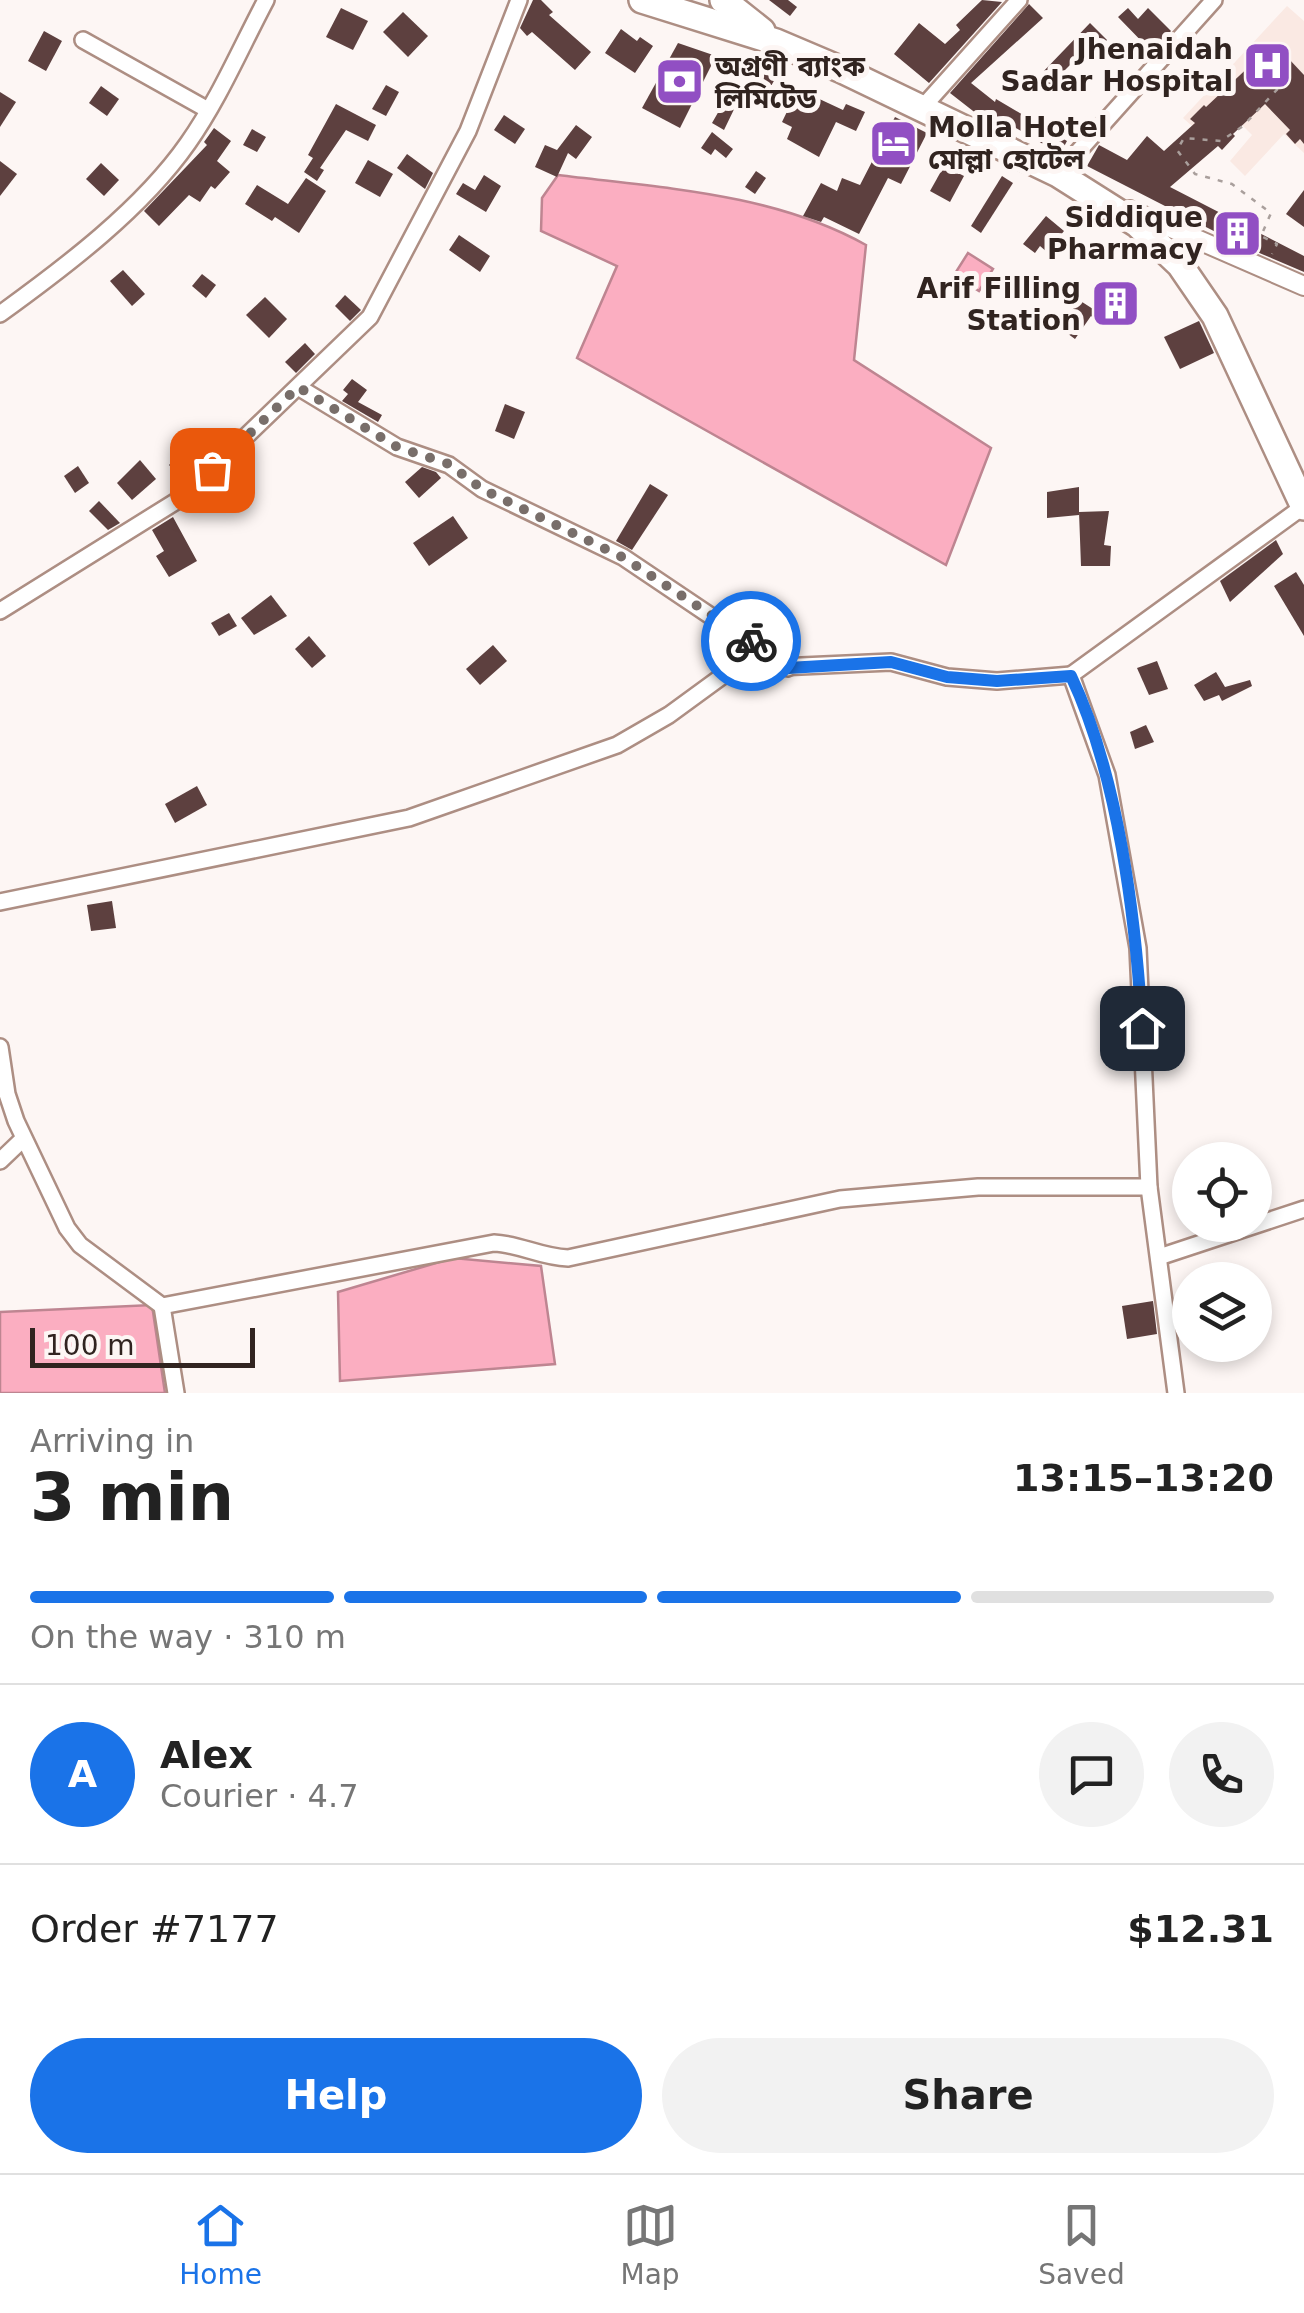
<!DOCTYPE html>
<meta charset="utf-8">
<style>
body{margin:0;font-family:"DejaVu Sans","Noto Sans Bengali",sans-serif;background:#f2f2f2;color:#222;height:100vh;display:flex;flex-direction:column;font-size:38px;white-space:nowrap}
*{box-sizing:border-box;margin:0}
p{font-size:32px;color:#767676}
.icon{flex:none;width:55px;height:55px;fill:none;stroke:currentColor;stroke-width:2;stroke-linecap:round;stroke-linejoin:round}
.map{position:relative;height:1393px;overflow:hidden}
.details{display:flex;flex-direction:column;background:#fff;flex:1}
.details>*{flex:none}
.fabs{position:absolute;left:1172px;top:1142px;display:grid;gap:20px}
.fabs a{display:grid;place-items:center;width:100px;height:100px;border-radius:50%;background:#fff;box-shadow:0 5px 15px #0003;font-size:50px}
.scale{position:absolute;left:30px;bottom:25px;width:225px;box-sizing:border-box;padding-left:10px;border:5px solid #312420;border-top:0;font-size:28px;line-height:35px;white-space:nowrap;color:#312420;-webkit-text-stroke:8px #fdf6f4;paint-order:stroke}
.pin{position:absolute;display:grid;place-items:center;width:85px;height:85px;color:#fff;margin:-42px;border-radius:20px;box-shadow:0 5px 15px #0006}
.courier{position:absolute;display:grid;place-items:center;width:100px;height:100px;margin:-50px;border:8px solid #1a73e8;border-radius:50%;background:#fff;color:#222;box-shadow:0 2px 12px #0007}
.headline em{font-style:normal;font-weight:600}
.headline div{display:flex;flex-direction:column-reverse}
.headline{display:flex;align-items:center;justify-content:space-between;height:170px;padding:0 30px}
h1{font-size:65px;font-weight:600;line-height:75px}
.bar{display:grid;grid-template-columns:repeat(4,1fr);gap:15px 10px;align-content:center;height:120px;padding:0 30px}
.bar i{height:12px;border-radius:8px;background:#e0e0e0}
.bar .active{background:#1a73e8}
.bar p{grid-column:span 4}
.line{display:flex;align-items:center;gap:25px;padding:0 30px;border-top:2px solid #e0e0e0}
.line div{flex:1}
.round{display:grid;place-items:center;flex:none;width:105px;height:105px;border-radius:52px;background:#f2f2f2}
.action{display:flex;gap:20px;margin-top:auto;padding:20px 30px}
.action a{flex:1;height:115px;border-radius:60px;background:#1a73e8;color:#fff;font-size:40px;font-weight:600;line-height:115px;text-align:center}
.action a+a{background:#f2f2f2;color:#222}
.tabs{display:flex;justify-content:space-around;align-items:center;height:140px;border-top:2px solid #e0e0e0;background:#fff;font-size:28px;color:#767676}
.tabs a{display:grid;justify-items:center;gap:5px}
.tabs .active{color:#1a73e8}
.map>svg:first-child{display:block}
.built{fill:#fae9e3}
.water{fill:#fbaec1;stroke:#be8591;stroke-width:2.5}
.building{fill:#5d403f}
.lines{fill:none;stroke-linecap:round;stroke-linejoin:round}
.minor-casing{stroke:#ad8e83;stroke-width:20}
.tertiary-casing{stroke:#ad8e83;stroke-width:22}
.trunk-casing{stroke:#ad8e83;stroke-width:30}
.path{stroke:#a99f9c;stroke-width:2.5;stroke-dasharray:5 8;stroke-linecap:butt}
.minor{stroke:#fff;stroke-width:15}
.tertiary{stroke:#fff;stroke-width:18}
.trunk{stroke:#fff;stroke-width:25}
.done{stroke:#786e6a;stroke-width:10;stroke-dasharray:0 18}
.route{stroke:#1a73e8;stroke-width:12}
.labels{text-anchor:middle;stroke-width:10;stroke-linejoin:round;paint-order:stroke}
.poi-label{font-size:28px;font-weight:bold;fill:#312420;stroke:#fdf6f4;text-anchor:end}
</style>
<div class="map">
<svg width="1304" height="1393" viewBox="0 0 1304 1393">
<rect width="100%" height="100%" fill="#fdf6f4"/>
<polygon class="built" points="1287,6 1304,21 1304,153 1284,134 1245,176 1230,161 1252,135 1227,110 1202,135 1183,118"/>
<g class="water">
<path d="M558 175C662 188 773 193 866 245L854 360 991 448 946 565 577 358 617 266 541 231 542 198Z"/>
<polygon points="968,253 993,269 979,291 954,275"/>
<polygon points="453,1258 541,1266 555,1364 340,1381 338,1292"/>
<polygon points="152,1305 165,1393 0,1393 0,1312"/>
</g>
<g class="building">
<polygon points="533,0 541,0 553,12 549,15 591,52 575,70 532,32 527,36 520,28"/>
<polygon points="769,0 788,0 797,7 790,16"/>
<polygon points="982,0 1002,2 929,83 894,54 919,23 945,44 960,30 956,25"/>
<polygon points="1029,4 1043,18 971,83 995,102 996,99 1067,141 1060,154 987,111 982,118 950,93"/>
<polygon points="341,8 368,21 353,50 326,37"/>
<polygon points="1128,8 1138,19 1148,8 1171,31 1152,52 1118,17"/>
<polygon points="403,12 428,36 408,57 383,32"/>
<polygon points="1090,23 1107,40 1091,56 1085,50 1050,85 1040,75"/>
<polygon points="621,29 637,41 640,37 653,46 635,73 605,53"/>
<polygon points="44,31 62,41 46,71 28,61"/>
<polygon points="678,43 716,56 680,128 642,108"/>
<polygon points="1274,43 1304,75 1304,144 1300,139 1295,144 1286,134 1290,130 1265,104 1233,134 1235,136 1222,150 1218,146 1170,187 1304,256 1304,272 1243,246 1087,166 1099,145 1127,160 1147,136 1164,151 1195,123 1190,119 1204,105 1206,107"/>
<polygon points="757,69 775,79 758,109 739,99 724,130 712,123 735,83 747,88"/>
<polygon points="386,85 399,92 386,116 372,109"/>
<polygon points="101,86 119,99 107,116 89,103"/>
<polygon points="798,89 843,110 846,104 865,112 856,131 836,122 819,157 787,139 792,127 782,122"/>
<polygon points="0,92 16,102 0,127"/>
<polygon points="336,104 376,125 368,141 346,130 320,168 324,170 317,181 304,172 313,158 308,155"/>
<polygon points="504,115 525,129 515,144 494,130"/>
<polygon points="895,117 927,133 901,184 888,178 859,234 824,217 821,222 803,216 821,183 837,191 842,178 860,185"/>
<polygon points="576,125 592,137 576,159 568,153 557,177 535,167 545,145 557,150"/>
<polygon points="214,128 231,141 217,161 230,172 215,189 211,186 200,202 189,195 159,226 144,211 207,145 204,142"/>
<polygon points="252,129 266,137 257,152 243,145"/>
<polygon points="712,132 733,149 726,158 715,149 711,155 701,148"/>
<polygon points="407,154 433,173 425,189 397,168"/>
<polygon points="368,160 393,174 380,197 355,183"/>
<polygon points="0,161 17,174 0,196"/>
<polygon points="101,163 119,180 104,196 86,179"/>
<polygon points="944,166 964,176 950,202 930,191"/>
<polygon points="756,171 766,178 755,194 745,187"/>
<polygon points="484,175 501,186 486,212 456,194 463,183 475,190"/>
<polygon points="1002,176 1013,183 981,233 971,226"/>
<polygon points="306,178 326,191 299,233 275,217 272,221 245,204 257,185 288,204"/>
<polygon points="1304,190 1304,227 1286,214"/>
<polygon points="1046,216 1064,231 1047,252 1040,246 1035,253 1023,244"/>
<polygon points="459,235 490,256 480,272 449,250"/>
<polygon points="123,270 145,294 132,306 110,281"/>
<polygon points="202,274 216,285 206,298 192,286"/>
<polygon points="1125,280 1129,284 1120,298 1129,307 1120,316 1112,309 1102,324 1091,316 1075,339 1060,328 1079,300 1093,309"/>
<polygon points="345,295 361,310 350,321 335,306"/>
<polygon points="265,297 287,319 269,338 246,315"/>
<polygon points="1199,321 1214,353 1180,369 1164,337"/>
<polygon points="305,343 315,354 296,373 285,362"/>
<polygon points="352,379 367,390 358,402 382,415 378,422 342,401 348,394 343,390"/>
<polygon points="505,404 525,412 514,439 495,431"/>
<polygon points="182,452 197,468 184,480 169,465"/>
<polygon points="140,460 156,479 132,500 117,483"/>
<polygon points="78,466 89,483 75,493 64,476"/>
<polygon points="422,467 436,472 441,478 419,498 405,482"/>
<polygon points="650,484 668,495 632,550 616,541"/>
<polygon points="1079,487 1079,515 1047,518 1047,492"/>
<polygon points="99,501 120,523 108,530 89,511"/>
<polygon points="1109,511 1104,545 1111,546 1110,566 1081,566 1079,512"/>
<polygon points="453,516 468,538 429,566 413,543"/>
<polygon points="173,517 197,561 169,577 156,556 164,551 152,530"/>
<polygon points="1276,540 1283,554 1230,602 1220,581"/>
<polygon points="1296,572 1304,585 1304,636 1274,586"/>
<polygon points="271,595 287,616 254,635 241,618"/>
<polygon points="229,613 237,626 219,636 211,623"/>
<polygon points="309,636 326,656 312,668 295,649"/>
<polygon points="493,645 507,661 480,685 466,669"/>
<polygon points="1157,661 1168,689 1149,695 1137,668"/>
<polygon points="1216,672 1225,687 1250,680 1252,686 1222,701 1219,695 1204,701 1194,685"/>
<polygon points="1146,725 1154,742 1135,749 1130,732"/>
<polygon points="197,786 207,805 175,823 165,804"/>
<polygon points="112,901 116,928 91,931 87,905"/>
<polygon points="1153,1301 1157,1334 1127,1339 1122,1306"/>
</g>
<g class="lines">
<defs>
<g id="minor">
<polyline points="83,40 208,110"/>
<polyline points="922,108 1019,0"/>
<polyline points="1058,174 1214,0"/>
<path d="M0 314C65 267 142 209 188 143 219 99 241 47 266 0"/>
<polyline points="298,387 397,447 449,465 482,489 623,557 788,668"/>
<polyline points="0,611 183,497 370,317 468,131 519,0"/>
<polyline points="0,902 409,818 617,745 669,715 732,669 891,662 947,677 997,681 1071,675"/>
<path d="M0 1047 7 1094 16 1121 67 1228 80 1245 162 1306 494 1243C520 1244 540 1257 568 1258L840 1199 978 1187H1149"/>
<polyline points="0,1161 23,1139"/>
<polyline points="1159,1257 1304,1209"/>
<polyline points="162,1306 176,1393"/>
<polyline points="1176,1393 1149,1187 1138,948 1107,775 1071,675 1304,506"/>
</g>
<polyline id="tertiary" points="1130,210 1304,286"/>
<g id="trunk">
<polyline points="642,0 776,42 842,70 1058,174 1137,224 1180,265 1215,316 1304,507"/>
<polyline points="723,0 762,31"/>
</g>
</defs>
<use href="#minor" class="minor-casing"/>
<use href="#tertiary" class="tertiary-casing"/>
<use href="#trunk" class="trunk-casing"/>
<polyline class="path" points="1267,61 1286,80 1243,126 1221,141 1184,138 1177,150 1195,174 1232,184 1271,213 1261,236 1277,244 1272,254"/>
<use href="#minor" class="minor"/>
<use href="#tertiary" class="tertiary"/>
<use href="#trunk" class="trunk"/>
</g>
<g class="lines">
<polyline class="done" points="212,470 298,387 397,447 449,464 482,489 624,558 751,641"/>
<path class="route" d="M751 641 788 668 891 662 947 677 997 681 1071 676C1118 775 1136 918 1142 1028"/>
</g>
<defs>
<symbol id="hospital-square" viewBox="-11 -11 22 22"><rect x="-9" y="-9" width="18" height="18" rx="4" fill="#914fc3" stroke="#fdf6f4"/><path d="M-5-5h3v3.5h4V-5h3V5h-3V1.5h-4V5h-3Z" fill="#fff"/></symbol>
<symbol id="bank-square" viewBox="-11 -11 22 22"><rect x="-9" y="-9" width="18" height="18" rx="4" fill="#914fc3" stroke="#fdf6f4"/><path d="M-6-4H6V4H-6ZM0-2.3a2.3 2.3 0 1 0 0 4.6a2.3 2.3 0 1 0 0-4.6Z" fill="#fff"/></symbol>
<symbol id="hotel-square" viewBox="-11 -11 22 22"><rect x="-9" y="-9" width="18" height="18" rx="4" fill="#914fc3" stroke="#fdf6f4"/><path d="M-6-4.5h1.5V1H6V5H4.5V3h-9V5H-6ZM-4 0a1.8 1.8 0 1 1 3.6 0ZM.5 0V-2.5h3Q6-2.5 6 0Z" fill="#fff"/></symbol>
<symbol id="building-square" viewBox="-11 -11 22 22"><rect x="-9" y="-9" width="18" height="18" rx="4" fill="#914fc3" stroke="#fdf6f4"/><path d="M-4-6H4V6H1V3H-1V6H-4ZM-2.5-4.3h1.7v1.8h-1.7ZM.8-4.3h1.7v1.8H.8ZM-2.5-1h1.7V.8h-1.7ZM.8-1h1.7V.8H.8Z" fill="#fff"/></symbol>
</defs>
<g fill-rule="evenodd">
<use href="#hospital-square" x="1240" y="38" width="55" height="55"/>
<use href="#bank-square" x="652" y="54" width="55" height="55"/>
<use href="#hotel-square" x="866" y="116" width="55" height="55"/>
<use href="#building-square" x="1210" y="206" width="55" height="55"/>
<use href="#building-square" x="1088" y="276" width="55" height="55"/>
</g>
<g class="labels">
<g class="poi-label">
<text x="1233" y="59">Jhenaidah<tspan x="1233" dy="32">Sadar Hospital</tspan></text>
<text x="715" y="76" text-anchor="start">অগ্রণী ব্যাংক<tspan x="715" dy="32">লিমিটেড</tspan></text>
<text x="928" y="137" text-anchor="start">Molla Hotel<tspan x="928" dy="32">মোল্লা হোটেল</tspan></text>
<text x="1203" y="227">Siddique<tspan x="1203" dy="32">Pharmacy</tspan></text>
<text x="1081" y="298">Arif Filling<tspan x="1081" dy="32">Station</tspan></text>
</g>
</g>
</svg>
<div class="fabs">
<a><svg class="icon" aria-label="locate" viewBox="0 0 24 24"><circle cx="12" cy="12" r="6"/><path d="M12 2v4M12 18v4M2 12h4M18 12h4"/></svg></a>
<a><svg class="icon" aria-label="layers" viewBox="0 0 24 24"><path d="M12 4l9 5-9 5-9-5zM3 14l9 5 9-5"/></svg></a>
</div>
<div class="scale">100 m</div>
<div class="pin" style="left:212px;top:470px;background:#ea580c"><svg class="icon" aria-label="bag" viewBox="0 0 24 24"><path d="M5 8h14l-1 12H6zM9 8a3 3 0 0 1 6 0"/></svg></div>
<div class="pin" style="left:1142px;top:1028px;background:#1f2937"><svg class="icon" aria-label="home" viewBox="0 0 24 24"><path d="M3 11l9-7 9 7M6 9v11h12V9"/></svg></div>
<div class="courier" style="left:751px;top:641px"><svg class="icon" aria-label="bike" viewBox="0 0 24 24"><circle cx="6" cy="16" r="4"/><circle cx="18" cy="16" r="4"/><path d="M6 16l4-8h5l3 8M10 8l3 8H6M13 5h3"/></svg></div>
</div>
<section class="details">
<div class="headline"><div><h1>3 min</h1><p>Arriving in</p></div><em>13:15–13:20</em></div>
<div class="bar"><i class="active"></i><i class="active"></i><i class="active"></i><i></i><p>On the way · 310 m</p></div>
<div class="line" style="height:180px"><b class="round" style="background:#1a73e8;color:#fff">A</b><div><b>Alex</b><p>Courier · 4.7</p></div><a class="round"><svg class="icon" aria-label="chat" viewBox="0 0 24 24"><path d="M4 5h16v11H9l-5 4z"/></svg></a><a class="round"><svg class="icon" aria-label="phone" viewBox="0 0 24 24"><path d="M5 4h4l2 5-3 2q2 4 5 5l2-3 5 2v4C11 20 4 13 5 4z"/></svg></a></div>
<div class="line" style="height:130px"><div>Order #7177</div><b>$12.31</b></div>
<div class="action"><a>Help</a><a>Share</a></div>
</section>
<nav class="tabs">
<a class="active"><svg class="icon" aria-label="home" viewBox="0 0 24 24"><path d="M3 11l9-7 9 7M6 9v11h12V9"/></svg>Home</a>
<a><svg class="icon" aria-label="map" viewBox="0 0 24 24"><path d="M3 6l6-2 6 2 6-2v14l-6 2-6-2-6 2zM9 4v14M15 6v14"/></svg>Map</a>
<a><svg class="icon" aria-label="saved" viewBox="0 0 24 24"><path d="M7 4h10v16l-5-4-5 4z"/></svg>Saved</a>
</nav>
